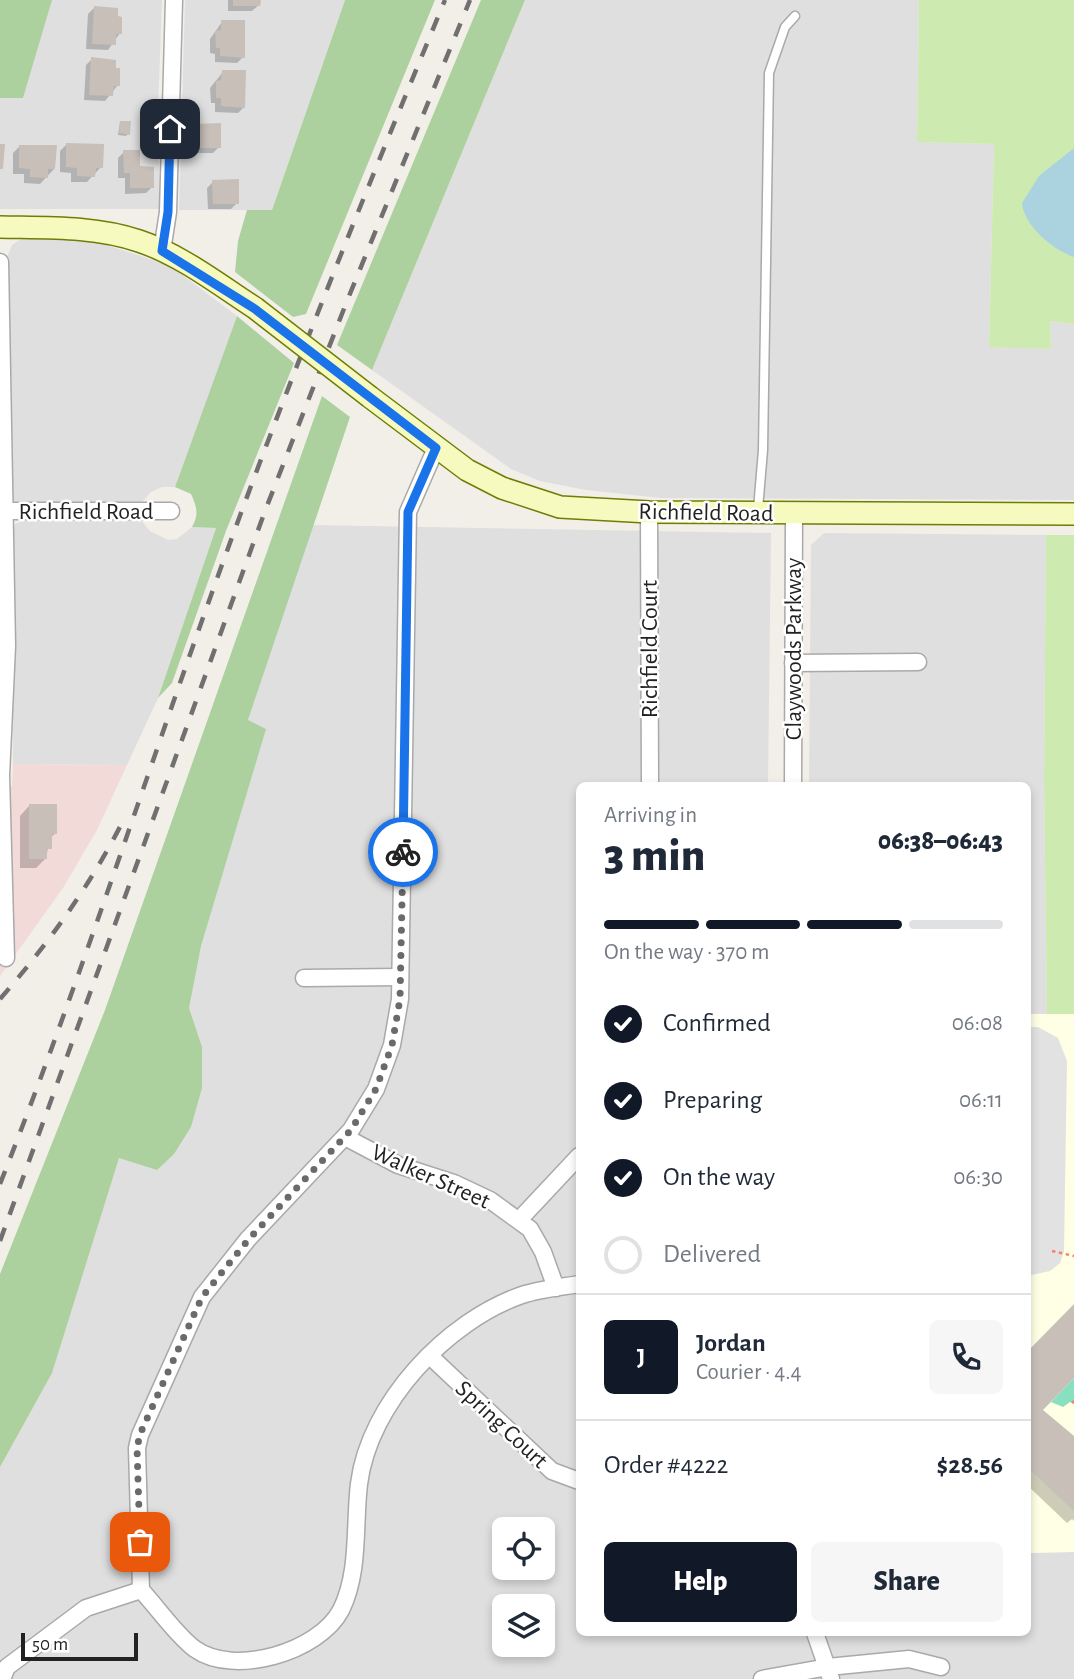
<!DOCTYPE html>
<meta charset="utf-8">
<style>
body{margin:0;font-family:"Alegreya Sans",sans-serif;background:#f6f6f7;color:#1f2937;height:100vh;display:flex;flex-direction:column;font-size:26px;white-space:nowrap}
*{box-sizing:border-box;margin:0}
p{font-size:23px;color:#747a83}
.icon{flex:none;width:38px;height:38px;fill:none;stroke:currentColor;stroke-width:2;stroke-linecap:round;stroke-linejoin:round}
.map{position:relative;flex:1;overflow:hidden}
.side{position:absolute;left:576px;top:782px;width:455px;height:854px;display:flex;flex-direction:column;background:#fff;border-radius:10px;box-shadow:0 4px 10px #0003}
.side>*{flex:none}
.controls{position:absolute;left:492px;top:1517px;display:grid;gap:14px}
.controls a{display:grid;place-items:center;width:63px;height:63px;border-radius:10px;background:#fff;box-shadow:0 4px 10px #0003;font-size:35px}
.scale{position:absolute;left:21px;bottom:18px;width:117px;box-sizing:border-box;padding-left:7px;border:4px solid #222;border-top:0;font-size:19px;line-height:24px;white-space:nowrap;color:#222;-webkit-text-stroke:5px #fff;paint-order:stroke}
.pin{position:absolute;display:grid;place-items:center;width:60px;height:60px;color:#fff;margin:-30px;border-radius:14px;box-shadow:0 4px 10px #0006}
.courier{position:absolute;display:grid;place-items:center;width:70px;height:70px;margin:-35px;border:5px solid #1a73e8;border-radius:50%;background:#fff;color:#222;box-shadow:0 2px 9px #0007}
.summary em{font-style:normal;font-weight:800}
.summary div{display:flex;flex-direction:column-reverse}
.summary{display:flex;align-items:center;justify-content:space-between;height:119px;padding:0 28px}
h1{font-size:46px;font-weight:800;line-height:52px}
.bar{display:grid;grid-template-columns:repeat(4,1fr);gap:10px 7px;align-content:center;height:84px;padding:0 28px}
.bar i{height:9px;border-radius:5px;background:#e0e1e3}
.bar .selected{background:#111827}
.bar p{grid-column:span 4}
.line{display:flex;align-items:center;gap:18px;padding:0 28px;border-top:2px solid #e0e1e3}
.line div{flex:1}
.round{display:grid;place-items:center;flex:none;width:74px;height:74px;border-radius:10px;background:#f6f6f7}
ol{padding:0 28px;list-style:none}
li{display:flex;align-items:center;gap:21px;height:77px}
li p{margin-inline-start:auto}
li .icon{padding:7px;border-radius:50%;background:#111827;color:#fff;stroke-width:4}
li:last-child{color:#747a83}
li i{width:38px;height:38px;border:4px solid #e0e1e3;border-radius:50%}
.button{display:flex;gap:14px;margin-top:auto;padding:14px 28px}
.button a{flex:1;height:80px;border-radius:10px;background:#111827;color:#fff;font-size:28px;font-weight:800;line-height:80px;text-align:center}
.button a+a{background:#f6f6f7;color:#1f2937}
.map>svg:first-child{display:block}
.residential{fill:#e0dfdf;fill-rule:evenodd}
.commercial{fill:#f2dad9}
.education{fill:#ffffe5}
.grass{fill:#cdebb0}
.forest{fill:#add19e}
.pitch{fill:#88e0be}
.parking{fill:#e2e2e2}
.water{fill:#aad3df}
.shadow{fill:#0003}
.building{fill:#c7bfb8}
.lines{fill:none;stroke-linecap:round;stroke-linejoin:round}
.lane-casing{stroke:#a9a9a9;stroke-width:11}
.street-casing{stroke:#a9a9a9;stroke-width:19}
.secondary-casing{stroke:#707d05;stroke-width:24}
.path{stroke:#fa8072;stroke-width:2.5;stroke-dasharray:3.5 3.5;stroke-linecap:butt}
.lane{stroke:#fff;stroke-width:8}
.street{stroke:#fff;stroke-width:16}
.secondary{stroke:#f7fabf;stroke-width:21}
.rail{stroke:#707070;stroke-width:4.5;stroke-dasharray:14 14;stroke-linecap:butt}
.secondary-bridge-casing{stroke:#707d05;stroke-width:24;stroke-linecap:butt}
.secondary-bridge{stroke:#f7fabf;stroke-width:21}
.done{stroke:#6b6a68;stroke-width:7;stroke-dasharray:0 12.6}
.route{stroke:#1a73e8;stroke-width:9}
.labels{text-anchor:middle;stroke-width:5;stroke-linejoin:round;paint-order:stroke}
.street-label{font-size:24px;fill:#222;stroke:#fff}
</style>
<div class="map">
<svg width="1074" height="1679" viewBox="0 0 1074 1679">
<rect width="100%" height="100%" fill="#f2efe9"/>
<g class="residential">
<polygon points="8,0 162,0 158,110 160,209 0,209 0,9"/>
<polygon points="185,0 345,0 272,210 179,210"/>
<polygon points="525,0 919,0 917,142 994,144 989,346 1051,349 1050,321 1074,324 1074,500 661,498 586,490 540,481 511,469 372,370"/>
<polygon points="24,237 97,242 169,265 237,316 175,487 162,487 151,492 139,505 10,504 8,496 7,257 12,245"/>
<polygon points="135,519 141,520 150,531 168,540 177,539 192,527 216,528 158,698 127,765 13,764 11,536 15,524 25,520"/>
<path d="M312 525 771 533 768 786H579V1633H1027V1553L1074 1552V1679H0V1385L248 720ZM504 1530H542V1568H504ZM504 1606H542V1645H504Z"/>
<polygon points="824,533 1046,535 1044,780 1047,1014 1027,1014 1027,786 809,786 811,545"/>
</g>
<polygon class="commercial" points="13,764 127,765 97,830 63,888 0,976 0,786 12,786"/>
<polygon class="education" points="1027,1014 1074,1014 1074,1552 1027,1553"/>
<g class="grass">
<polygon points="919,0 1074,0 1074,324 1050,321 1051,349 989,347 994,144 917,142"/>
<polygon points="1046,535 1074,535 1074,1014 1047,1014 1044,780"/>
</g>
<g class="forest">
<polygon points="0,0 52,0 23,98 0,98"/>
<polygon points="345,0 435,0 306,314 293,317 235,272 238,241 247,210 272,210"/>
<polygon points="481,0 525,0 372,370 337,345"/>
<path d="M237 316 294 363 226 531 172 683 158 698 216 528 192 527C199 515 197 507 191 494L175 487Z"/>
<polygon points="322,396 350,417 248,720 266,729 201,946 189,1008 202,1047 202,1088 191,1127 174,1154 157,1170 119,1158 52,1373 0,1467 0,1274 105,1010"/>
</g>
<polygon class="pitch" points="1074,1378 1074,1404 1070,1402 1063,1407 1051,1402"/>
<polygon class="parking" points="1027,1027 1038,1027 1058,1038 1067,1061 1064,1251 1060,1263 1050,1271 1027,1276"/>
<path class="water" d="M1074 148V257C1053 250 1024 226 1022 203L1039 176Z"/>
<g class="shadow">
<polygon points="228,0 259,0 259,5 252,11 228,11"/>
<polygon points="94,8 120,33 108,50 86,49 88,14"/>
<polygon points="222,22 243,57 237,63 215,62 215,54 210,53 210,39"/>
<polygon points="92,59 118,85 105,101 84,100 86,65"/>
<polygon points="223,72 244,107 238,113 215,112 215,103 211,103 210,88"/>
<polygon points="120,122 128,134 126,136 118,135"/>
<polygon points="195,126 219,147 213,153 190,153 189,132"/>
<polygon points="66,145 101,167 87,182 71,182 71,173 60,172 60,151"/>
<polygon points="20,146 54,169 40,184 24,183 24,174 13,174 13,153"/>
<polygon points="124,152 152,187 146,193 125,194 125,178 118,178 118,158"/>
<polygon points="213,182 237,203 231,209 208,209 207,188"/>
<polygon points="29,806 56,833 50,838 46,858 36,868 20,868 20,816"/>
<polygon points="1074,1308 1074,1376 1041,1410 1074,1441 1074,1521 1072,1519 1067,1523 1027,1485 1027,1354"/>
</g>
<g class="building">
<polygon points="233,0 261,0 260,6 233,6"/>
<polygon points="94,6 118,8 118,16 122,17 122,34 116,34 116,45 92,44"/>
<polygon points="221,20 245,20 245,58 220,56 220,48 216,48 215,31 221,30"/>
<polygon points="91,57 116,60 116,68 120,68 120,86 114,86 113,96 89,95"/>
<polygon points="222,70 246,70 245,108 221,106 221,98 216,98 216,81 221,80"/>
<polygon points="120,121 131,121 130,135 119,133"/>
<polygon points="221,123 221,148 195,148 194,124"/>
<polygon points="66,143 104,144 103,168 96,168 95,177 77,176 77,168 66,167"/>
<polygon points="0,144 5,144 3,169 0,169"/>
<polygon points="19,145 57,145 55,169 48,169 48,178 30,177 30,169 19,168"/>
<polygon points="123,150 140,150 140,166 154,167 154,188 130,188 130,173 124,173"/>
<polygon points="239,179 239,204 213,204 212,180"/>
<polygon points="29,804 57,804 57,834 52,834 52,849 47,849 47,859 29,859"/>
<polygon points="1074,1304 1074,1378 1043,1410 1074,1436 1074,1511 1027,1467 1027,1352"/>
</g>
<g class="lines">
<defs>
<polyline id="lane" points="758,509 763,450 769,73 785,27 795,16"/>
<g id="street">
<polyline points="162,251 168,212 174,0"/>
<polyline points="0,262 7,646 1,776 6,958"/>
<path d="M436 448 408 512 400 999 392 1045 376 1089 351 1130 248 1239 202 1297 140 1435 137 1448 141 1590C157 1607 177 1636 195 1649 234 1677 319 1652 341 1610 360 1572 354 1525 359 1484 369 1403 447 1321 522 1295 540 1289 561 1287 579 1284"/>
<polyline points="0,511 171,511"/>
<polyline points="649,512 650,786"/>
<polyline points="793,663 918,662"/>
<polyline points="793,786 794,513"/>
<polyline points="304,978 400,977"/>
<polyline points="345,1137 398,1165 454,1183 490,1200 530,1229 543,1252 556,1288"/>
<polyline points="519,1220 579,1156"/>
<polyline points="431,1357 552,1471 579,1481"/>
<polyline points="815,1633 831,1679"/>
<polyline points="2,1679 7,1667 86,1608 141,1590"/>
<polyline points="762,1679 828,1667 909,1659 941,1667"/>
</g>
<g id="secondary">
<path d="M0 227C46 228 94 226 139 241 181 255 218 284 255 308"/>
<polyline points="370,397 467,470 502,488 560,507 649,512 1074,514"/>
</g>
</defs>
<use href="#lane" class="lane-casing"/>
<use href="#street" class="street-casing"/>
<use href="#secondary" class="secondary-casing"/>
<g class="path">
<polyline points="1052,1251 1074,1256"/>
<polyline points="1072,1403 1074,1401"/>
</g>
<use href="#lane" class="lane"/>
<use href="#street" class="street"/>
<use href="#secondary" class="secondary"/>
<g class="rail">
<path d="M0 999C48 944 90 886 123 821"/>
<path d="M0 1184C81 979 148 769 223 562 292 372 368 186 445 0"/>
<polyline points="0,1241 265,511 347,301 470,0"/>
</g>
<defs>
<polyline id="secondary-bridge" points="255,308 370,397"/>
</defs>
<use href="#secondary-bridge" class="secondary-bridge-casing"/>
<use href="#secondary-bridge" class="secondary-bridge"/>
</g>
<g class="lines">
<polyline class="done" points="140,1542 137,1448 140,1434 202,1297 248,1240 351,1130 376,1089 392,1045 400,999 403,852"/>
<polyline class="route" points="170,129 168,212 162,251 255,309 436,448 408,512 403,852"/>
</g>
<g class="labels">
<g class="street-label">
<text x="86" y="519">Richfield Road</text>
<text transform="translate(706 512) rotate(1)" y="8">Richfield Road</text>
<text transform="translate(649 649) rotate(-90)" y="8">Richfield Court</text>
<text transform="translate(793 649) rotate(-90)" y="8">Claywoods Parkway</text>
<text transform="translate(431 1176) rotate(24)" y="8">Walker Street</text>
<text transform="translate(502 1424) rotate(43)" y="8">Spring Court</text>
</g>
</g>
</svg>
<div class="controls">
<a><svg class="icon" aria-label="locate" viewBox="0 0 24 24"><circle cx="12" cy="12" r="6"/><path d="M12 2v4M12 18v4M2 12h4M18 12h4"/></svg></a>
<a><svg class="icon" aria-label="layers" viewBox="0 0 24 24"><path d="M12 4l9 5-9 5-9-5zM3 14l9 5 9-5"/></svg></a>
</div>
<div class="scale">50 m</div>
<div class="pin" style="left:140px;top:1542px;background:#ea580c"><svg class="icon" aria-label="bag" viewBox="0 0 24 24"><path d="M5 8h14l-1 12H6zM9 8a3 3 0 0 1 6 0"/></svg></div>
<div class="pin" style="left:170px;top:129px;background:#1f2937"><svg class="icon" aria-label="home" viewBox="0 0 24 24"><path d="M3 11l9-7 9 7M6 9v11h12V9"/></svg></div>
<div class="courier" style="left:403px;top:852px"><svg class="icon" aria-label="bike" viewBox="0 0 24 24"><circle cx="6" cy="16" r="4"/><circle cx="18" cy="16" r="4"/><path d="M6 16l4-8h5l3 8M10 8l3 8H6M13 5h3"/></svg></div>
<section class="side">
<div class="summary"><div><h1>3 min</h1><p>Arriving in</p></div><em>06:38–06:43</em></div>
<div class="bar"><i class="selected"></i><i class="selected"></i><i class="selected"></i><i></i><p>On the way · 370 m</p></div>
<ol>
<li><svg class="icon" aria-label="check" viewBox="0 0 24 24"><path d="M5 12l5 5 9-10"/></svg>Confirmed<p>06:08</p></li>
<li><svg class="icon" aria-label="check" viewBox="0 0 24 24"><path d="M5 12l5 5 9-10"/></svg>Preparing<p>06:11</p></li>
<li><svg class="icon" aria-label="check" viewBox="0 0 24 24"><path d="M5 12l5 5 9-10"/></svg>On the way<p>06:30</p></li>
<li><i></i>Delivered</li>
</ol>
<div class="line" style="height:126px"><b class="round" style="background:#111827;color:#fff">J</b><div><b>Jordan</b><p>Courier · 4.4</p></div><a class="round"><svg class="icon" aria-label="phone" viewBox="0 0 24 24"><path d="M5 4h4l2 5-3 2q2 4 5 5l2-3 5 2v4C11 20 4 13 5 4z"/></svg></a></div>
<div class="line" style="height:91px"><div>Order #4222</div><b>$28.56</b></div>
<div class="button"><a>Help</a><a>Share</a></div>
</section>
</div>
